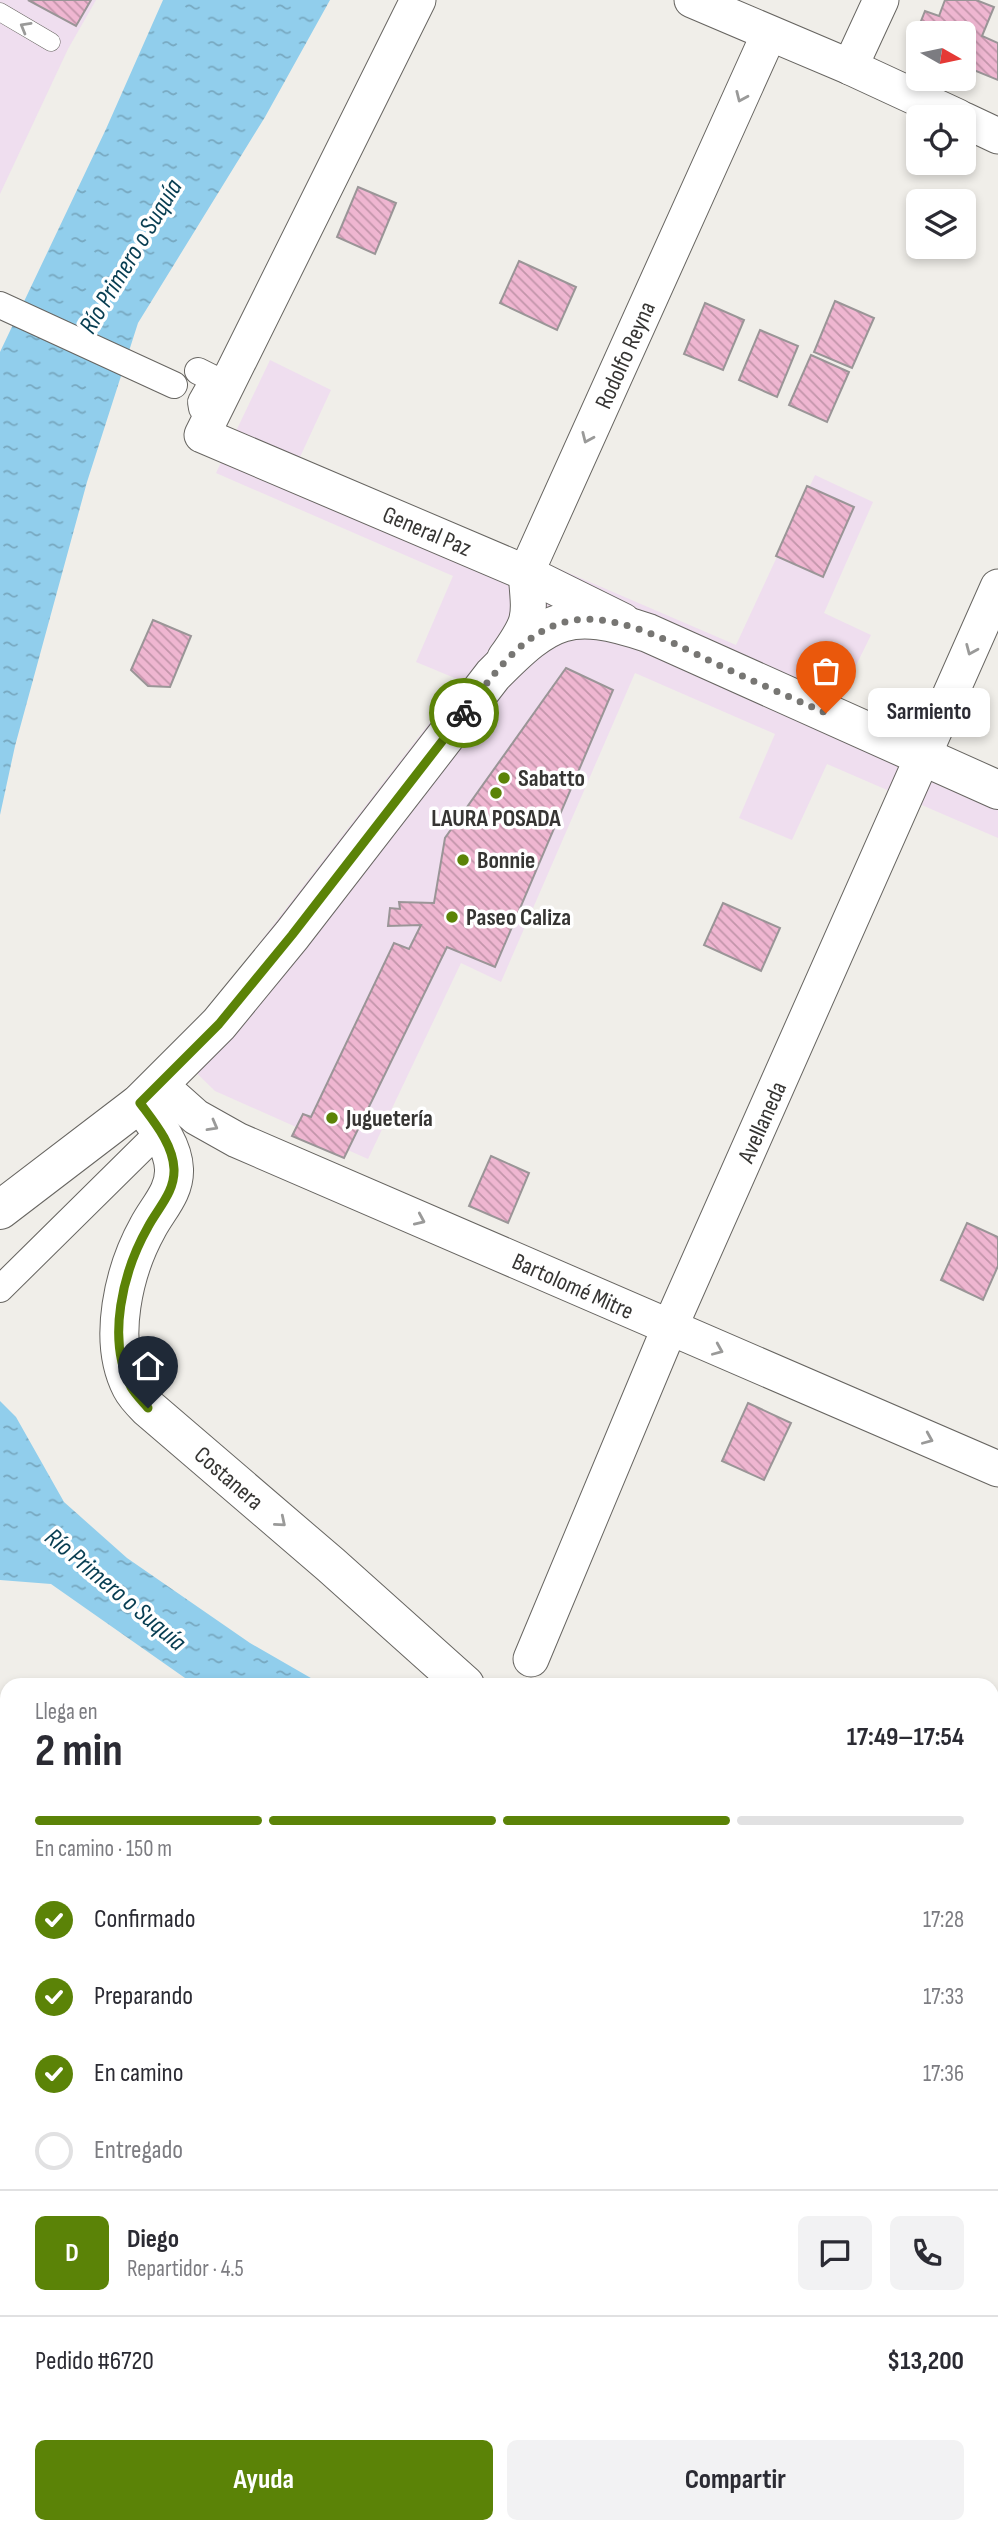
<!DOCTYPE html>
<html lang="es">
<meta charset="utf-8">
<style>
body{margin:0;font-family:"Sofia Sans Condensed",sans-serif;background:#f2f2f3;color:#2b2b33;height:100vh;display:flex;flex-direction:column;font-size:26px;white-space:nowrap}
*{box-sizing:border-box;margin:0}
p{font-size:23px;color:#7c7c81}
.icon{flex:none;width:38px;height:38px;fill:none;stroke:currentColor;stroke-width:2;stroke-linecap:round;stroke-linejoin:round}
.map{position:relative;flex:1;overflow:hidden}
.drawer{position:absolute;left:0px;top:1678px;width:999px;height:856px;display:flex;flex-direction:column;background:#fff;border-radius:21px 21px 0 0;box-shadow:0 4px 10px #0003}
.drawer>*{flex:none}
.needle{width:46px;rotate:99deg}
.controls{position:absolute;left:906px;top:21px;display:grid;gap:14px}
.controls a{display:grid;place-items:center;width:70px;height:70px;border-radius:10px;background:#fff;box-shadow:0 4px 10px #0003;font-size:35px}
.pin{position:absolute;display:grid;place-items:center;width:60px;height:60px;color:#fff;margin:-72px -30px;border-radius:50% 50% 50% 0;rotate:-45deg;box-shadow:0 0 7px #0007}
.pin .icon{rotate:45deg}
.courier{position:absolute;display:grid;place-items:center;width:70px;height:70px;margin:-35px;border:5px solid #5b8307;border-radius:50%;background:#fff;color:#222;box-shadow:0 2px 9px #0007}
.bubble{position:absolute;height:49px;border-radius:10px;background:#fff;box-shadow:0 4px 10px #0003;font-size:23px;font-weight:700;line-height:49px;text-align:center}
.headline em{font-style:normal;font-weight:700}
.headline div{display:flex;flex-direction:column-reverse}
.headline{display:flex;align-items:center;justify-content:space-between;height:119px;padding:0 35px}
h1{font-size:46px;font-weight:700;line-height:52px}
.bar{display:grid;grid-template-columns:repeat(4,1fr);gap:10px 7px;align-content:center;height:84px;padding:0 35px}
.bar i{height:9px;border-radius:5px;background:#e1e1e2}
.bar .active{background:#5b8307}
.bar p{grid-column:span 4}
.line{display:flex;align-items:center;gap:18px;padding:0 35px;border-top:2px solid #e1e1e2}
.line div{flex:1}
.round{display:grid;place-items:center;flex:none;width:74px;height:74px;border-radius:10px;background:#f2f2f3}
ol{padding:0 35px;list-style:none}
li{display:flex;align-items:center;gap:21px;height:77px}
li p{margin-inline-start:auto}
li .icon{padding:7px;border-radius:50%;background:#5b8307;color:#fff;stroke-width:4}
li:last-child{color:#7c7c81}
li i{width:38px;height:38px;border:4px solid #e1e1e2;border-radius:50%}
.primary-button{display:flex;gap:14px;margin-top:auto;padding:14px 35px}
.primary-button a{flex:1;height:80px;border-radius:10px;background:#5b8307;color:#fff;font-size:28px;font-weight:700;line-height:80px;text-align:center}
.primary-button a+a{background:#f2f2f3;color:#2b2b33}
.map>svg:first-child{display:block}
.commercial{fill:#efdeef}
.water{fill:url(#water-ripples)}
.building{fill:url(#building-back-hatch);stroke:#9a9597;stroke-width:2}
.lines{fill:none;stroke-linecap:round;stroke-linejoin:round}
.service-casing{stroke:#676561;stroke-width:19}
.pedestrian-casing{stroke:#676561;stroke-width:28}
.minor-casing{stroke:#676561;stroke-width:37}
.tertiary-casing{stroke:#676561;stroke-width:40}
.service{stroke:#fff;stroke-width:18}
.pedestrian{stroke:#fff;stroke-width:26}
.minor{stroke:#fff;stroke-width:35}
.tertiary{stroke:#fff;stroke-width:38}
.oneway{stroke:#9a9a99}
.done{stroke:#777673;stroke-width:7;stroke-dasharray:0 12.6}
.route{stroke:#5b8307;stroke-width:9}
.poi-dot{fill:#5b8307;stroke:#fff;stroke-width:2.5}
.labels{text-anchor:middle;stroke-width:7;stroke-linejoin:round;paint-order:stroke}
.street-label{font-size:24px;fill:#363533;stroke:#fff}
.poi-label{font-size:24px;font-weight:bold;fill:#363533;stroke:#fff;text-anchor:start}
.water-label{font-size:26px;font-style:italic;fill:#073d51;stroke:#fff}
</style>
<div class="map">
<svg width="998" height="2533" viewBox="0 0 998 2533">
<defs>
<pattern id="water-ripples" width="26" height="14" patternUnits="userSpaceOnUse" patternTransform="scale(1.75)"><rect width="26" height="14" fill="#91ceec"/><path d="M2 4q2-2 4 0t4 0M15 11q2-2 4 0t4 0" fill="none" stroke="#77a8c0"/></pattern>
<pattern id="building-back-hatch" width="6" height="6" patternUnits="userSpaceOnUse" patternTransform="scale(1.75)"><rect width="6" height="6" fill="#efb6d1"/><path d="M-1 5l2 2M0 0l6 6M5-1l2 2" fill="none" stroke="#c295aa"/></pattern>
</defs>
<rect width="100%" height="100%" fill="#f0eee9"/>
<g class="commercial">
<polygon points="0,0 96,0 68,49 0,194"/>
<polygon points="270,360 331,390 300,457 736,645 815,475 873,502 824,613 871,635 839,700 998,769 998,838 827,764 792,840 739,818 775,734 635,673 501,982 461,963 368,1159 215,1091 175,1052 462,681 416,662 453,576 216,473"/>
</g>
<g class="water">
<polygon points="163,0 330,0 265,117 138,323 87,482 15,746 0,815 0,352 106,129"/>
<polygon points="0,1401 16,1417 64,1502 127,1558 250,1643 323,1685 195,1685 51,1584 0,1580"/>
<polygon points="992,2096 998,2098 998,2213 992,2212"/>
</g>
<g class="building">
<polygon points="28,0 91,0 76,26"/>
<polygon points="945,0 976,0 994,7 982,36 998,43 998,80 964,66 964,33 919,33 919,47 912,44 925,11 939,16"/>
<polygon points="358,187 396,203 375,254 337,237"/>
<polygon points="519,261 576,287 557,330 500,303"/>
<polygon points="835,301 874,318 852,368 814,352"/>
<polygon points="705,303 744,320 723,370 684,354"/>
<polygon points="760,330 798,346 777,397 739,380"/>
<polygon points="811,355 849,372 827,422 789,405"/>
<polygon points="807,486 854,507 823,577 776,556"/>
<polygon points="153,620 191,636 170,687 148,686 131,670"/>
<polygon points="566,668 613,690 495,967 447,947 344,1158 292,1136 303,1114 311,1117 394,943 409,949 421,925 388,926 390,908 400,909 399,902 434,903 445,838"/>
<polygon points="723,903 780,928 761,971 704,945"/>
<polygon points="491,1156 529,1173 508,1223 469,1206"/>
<polygon points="967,1223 998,1237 998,1266 983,1300 941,1280"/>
<polygon points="748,1403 791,1423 764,1480 722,1461"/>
</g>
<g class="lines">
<defs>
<polyline id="service" points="0,12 51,42"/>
<g id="pedestrian">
<polyline points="0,305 174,385"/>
<polyline points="198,371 214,379 201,402 202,408"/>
<polyline points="0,1289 160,1131"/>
</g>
<g id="minor">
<polyline points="418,0 202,435 526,573 623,621"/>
<polyline points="692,0 850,67 958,117"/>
<polyline points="850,67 881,0"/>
<polyline points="964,120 998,136"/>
<path d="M505 658C532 620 530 619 526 573L769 34"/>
<polyline points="159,1084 196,1117 237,1140 998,1469"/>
<polyline points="531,1659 669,1329 998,587"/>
<polyline points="0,2244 7,2243"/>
<polyline points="436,2527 441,2533"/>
</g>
<g id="tertiary">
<path d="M140 1103C154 1122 173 1144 174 1169 175 1192 158 1208 148 1227 124 1270 107 1340 131 1387 135 1395 142 1402 148 1408L331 1565 465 1685"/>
<path d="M0 1210 140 1103 219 1024 292 935 493 675C550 617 570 607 648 633L998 790"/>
<polyline points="992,2012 998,2015"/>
</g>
</defs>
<use href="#service" class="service-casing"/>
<use href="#pedestrian" class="pedestrian-casing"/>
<use href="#minor" class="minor-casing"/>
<use href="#tertiary" class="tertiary-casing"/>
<use href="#service" class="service"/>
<use href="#pedestrian" class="pedestrian"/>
<use href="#minor" class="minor"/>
<use href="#tertiary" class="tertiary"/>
</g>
<defs><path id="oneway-chevron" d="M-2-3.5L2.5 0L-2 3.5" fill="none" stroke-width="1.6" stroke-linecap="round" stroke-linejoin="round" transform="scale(1.75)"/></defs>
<g class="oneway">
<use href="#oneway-chevron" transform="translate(25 27) rotate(-150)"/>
<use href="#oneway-chevron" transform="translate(741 97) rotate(114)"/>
<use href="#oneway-chevron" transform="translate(587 438) rotate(114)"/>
<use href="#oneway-chevron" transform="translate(971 650) rotate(113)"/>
<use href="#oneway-chevron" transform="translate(213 1126) rotate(29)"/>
<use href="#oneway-chevron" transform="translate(420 1220) rotate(24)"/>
<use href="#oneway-chevron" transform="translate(718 1350) rotate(23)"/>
<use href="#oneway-chevron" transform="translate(928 1439) rotate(23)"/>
<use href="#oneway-chevron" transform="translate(281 1522) rotate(40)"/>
</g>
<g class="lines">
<path class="done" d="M464 713C490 679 519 636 561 623 612 607 678 646 723 667 757 683 792 698 826 713"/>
<path class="route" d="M148 1408C142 1401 135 1394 131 1387 106 1339 123 1271 148 1227 158 1208 175 1192 174 1169 173 1144 154 1122 140 1103L219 1024 292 935 464 713"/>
</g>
<g class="poi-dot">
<circle cx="504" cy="778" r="7"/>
<circle cx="496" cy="793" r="7"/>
<circle cx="463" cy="860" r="7"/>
<circle cx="452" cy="917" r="7"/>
<circle cx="332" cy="1118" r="7"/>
</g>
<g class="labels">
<g class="street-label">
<text transform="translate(625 355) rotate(-66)" y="8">Rodolfo Reyna</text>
<text transform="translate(427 531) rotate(23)" y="8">General Paz</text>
<text transform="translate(762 1122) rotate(-66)" y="8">Avellaneda</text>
<text transform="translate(573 1286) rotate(24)" y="8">Bartolomé Mitre</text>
<text transform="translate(229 1478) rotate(41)" y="8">Costanera</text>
</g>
<g class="poi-label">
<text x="518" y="786">Sabatto</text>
<text x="496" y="826" text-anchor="middle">LAURA POSADA</text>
<text x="477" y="868">Bonnie</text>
<text x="466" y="925">Paseo Caliza</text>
<text x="346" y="1126">Juguetería</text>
</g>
<g class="water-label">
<text transform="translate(130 256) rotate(-59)" y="9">Río Primero o Suquía</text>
<text transform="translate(116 1589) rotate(40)" y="9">Río Primero o Suquía</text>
</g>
</g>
</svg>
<div class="controls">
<a><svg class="needle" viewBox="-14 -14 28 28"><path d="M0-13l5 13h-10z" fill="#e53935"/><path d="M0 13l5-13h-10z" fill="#7c7c81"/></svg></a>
<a><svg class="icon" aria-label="locate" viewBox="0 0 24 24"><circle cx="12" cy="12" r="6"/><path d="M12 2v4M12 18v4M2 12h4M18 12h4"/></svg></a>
<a><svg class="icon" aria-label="layers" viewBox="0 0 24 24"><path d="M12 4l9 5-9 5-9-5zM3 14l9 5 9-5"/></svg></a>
</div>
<div class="pin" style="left:826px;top:713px;background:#ea580c"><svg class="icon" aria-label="bag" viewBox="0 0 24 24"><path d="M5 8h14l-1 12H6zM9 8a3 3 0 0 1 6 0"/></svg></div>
<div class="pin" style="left:148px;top:1408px;background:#1f2937"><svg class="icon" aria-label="home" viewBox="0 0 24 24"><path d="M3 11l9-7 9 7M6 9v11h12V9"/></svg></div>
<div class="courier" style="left:464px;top:713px"><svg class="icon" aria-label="bike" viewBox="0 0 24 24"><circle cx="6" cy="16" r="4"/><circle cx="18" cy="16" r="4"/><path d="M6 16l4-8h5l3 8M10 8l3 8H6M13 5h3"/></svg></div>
<div class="bubble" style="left:868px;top:688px;width:122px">Sarmiento</div>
<section class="drawer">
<div class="headline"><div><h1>2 min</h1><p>Llega en</p></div><em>17:49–17:54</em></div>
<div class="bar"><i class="active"></i><i class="active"></i><i class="active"></i><i></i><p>En camino · 150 m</p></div>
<ol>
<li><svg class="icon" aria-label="check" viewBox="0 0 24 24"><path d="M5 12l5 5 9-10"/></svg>Confirmado<p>17:28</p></li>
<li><svg class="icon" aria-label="check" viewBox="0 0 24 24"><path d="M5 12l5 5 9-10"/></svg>Preparando<p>17:33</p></li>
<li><svg class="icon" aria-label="check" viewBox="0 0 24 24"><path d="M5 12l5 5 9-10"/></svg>En camino<p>17:36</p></li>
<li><i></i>Entregado</li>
</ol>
<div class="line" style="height:126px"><b class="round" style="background:#5b8307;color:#fff">D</b><div><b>Diego</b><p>Repartidor · 4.5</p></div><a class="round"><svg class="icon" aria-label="chat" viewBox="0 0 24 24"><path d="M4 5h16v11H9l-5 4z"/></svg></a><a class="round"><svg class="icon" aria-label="phone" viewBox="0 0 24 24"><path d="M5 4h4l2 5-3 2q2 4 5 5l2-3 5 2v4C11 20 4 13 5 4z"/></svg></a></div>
<div class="line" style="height:91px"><div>Pedido #6720</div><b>$13,200</b></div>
<div class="primary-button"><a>Ayuda</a><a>Compartir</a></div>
</section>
</div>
